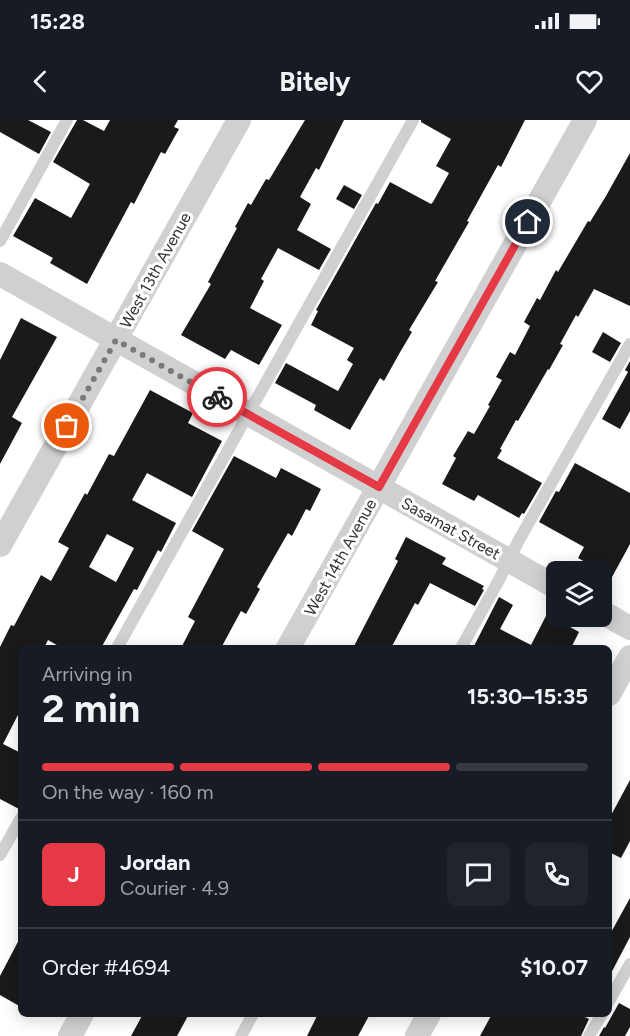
<!DOCTYPE html>
<meta charset="utf-8">
<style>
body{margin:0;font-family:Figtree,sans-serif;background:#20242c;color:#f1f3f6;height:100vh;display:flex;flex-direction:column;font-size:22px;white-space:nowrap}
*{box-sizing:border-box;margin:0}
p{font-size:20px;color:#9ea1a6}
.icon{flex:none;width:33px;height:33px;fill:none;stroke:currentColor;stroke-width:2;stroke-linecap:round;stroke-linejoin:round}
.map{position:relative;flex:1;overflow:hidden}
.panel{position:absolute;left:18px;top:525px;width:594px;height:372px;display:flex;flex-direction:column;background:#171b24;border-radius:9px;box-shadow:0 3px 15px #0003}
.panel>*{flex:none}
.buttons{position:absolute;left:546px;top:441px;display:grid;gap:12px}
.buttons a{display:grid;place-items:center;width:66px;height:66px;border-radius:9px;background:#171b24;box-shadow:0 3px 15px #0003;font-size:30px}
.pin{position:absolute;display:grid;place-items:center;width:51px;height:51px;color:#fff;margin:-26px;border:3px solid #fff;border-radius:50%;box-shadow:0 2px 6px #0007}
.courier{position:absolute;display:grid;place-items:center;width:60px;height:60px;margin:-30px;border:4px solid #e63946;border-radius:50%;background:#fff;color:#222;box-shadow:0 2px 8px #0007}
.head em{font-style:normal;font-weight:700}
.head div{display:flex;flex-direction:column-reverse}
.head{display:flex;align-items:center;justify-content:space-between;height:102px;padding:0 24px}
h1{font-size:39px;font-weight:700;line-height:45px}
.bar{display:grid;grid-template-columns:repeat(4,1fr);gap:9px 6px;align-content:center;height:72px;padding:0 24px}
.bar i{height:8px;border-radius:4px;background:#363941}
.bar .current{background:#e63946}
.bar p{grid-column:span 4}
.line{display:flex;align-items:center;gap:15px;padding:0 24px;border-top:2px solid #363941}
.line div{flex:1}
.round{display:grid;place-items:center;flex:none;width:63px;height:63px;border-radius:9px;background:#20242c}
.status{display:flex;justify-content:space-between;align-items:center;height:42px;padding:0 30px;background:#171b24;direction:ltr}
.status svg{height:16px;fill:currentColor}
header{display:flex;justify-content:space-between;align-items:center;height:78px;padding:0 24px;background:#171b24;font-size:27px;font-weight:700}
.map>svg:first-child{display:block}
.building{fill:#1a1a1a;fill-rule:evenodd}
.lines{fill:none;stroke-linecap:round;stroke-linejoin:round}
.lane{stroke:#d0d0d0;stroke-width:12}
.street{stroke:#d0d0d0;stroke-width:24}
.done{stroke:#7a7a7a;stroke-width:6;stroke-dasharray:0 10.8}
.route{stroke:#e63946;stroke-width:8}
.labels{text-anchor:middle;stroke-width:6;stroke-linejoin:round;paint-order:stroke}
.street-label{font-size:16px;fill:#333;stroke:#fff}
</style>
<div class="status"><b>15:28</b><svg viewBox="0 0 49 12"><path d="M0 12V9h3v3zM5 12V6h3v6zM10 12V3h3v9zM15 12V0h3v12zM26 1h20v11H26zM47 4h2v5h-2z"/></svg></div>
<header><svg class="icon" aria-label="back" viewBox="0 0 24 24"><path d="M15 5l-7 7 7 7"/></svg>Bitely<svg class="icon" aria-label="heart" viewBox="0 0 24 24"><path d="M12 20l-8-8c-3-5 5-10 8-4 3-6 11-1 8 4z"/></svg></header>
<div class="map">
<svg width="630" height="916" viewBox="0 0 630 916">
<rect width="100%" height="100%" fill="#fff"/>
<g class="building">
<polygon points="0,0 28,0 51,12 39,34 0,12"/>
<polygon points="77,0 83,0 104,11 110,0 178,0 174,7 179,9 165,34 161,32 134,84 131,82 87,164 50,143 53,138 13,116 35,78 71,98 90,64 53,42"/>
<polygon points="305,0 344,0 319,50 316,48 300,77 311,84 297,110 331,129 319,150 278,128 261,159 264,161 250,188 282,205 259,245 231,230 225,239 181,215 211,164 208,162 237,108 235,107 248,83 251,85 266,59 269,60"/>
<polygon points="421,0 525,0 501,47 498,45 467,101 469,102 435,161 438,162 409,210 412,212 399,234 384,261 380,258 350,310 314,290 316,285 275,263 286,243 338,271 353,244 347,240 354,228 311,205 318,191 316,190 376,83 378,84 390,62 431,84 433,82 449,53 436,46 451,19 421,2"/>
<polygon points="630,33 630,186 594,169 578,197 576,195 560,224 563,225 549,250 548,249 518,301 516,300 500,329 502,330 497,338 542,363 524,394 522,393 519,398 478,375 474,381 442,364 456,338 453,336 468,311 474,314 490,286 488,285 502,260 496,257 510,232 515,235 530,206 524,202 537,178 540,180 556,150 558,152 588,101 590,102 606,76"/>
<polygon points="344,65 362,75 354,89 336,79"/>
<polygon points="21,198 57,217 12,297 22,303 0,344 0,240"/>
<polygon points="603,212 621,223 610,242 592,232"/>
<polygon points="630,241 630,291 620,309 602,299 628,252 625,250"/>
<path d="M150 270 193 293 188 303 222 321 192 377 147 353 132 380 176 403 161 432 158 430 137 470 134 469 101 528H62L48 520 44 528H21V589L3 624 21 633V690L0 679V527L11 505 14 506 41 455 51 461 69 428 58 422 85 373 87 375 109 334 114 336ZM107 414 134 428 116 462 89 447Z"/>
<polygon points="234,336 276,358 281,348 321,369 310,391 306,389 292,416 288,413 257,467 260,469 246,494 241,491 221,528 181,528 195,501 188,497 224,429 192,411"/>
<polygon points="575,343 630,373 630,424 612,457 578,438 584,427 539,402 556,371 559,372"/>
<polygon points="406,417 446,438 442,444 484,466 482,469 484,470 475,486 430,463 418,485 415,483 391,528 353,528 398,441 395,439"/>
<polygon points="499,477 513,485 500,509 531,525 547,494 579,512 571,528 473,528"/>
<polygon points="630,660 630,721 621,738 609,732 609,699"/>
<polygon points="630,778 630,817 609,857 609,816"/>
<polygon points="21,816 21,887 0,875 0,856"/>
<polygon points="619,883 630,889 630,907 625,916 599,916 604,907 605,908"/>
<polygon points="143,894 189,894 177,916 131,916"/>
<polygon points="318,894 370,894 358,916 307,916"/>
<polygon points="492,894 579,894 589,899 581,916 480,916"/>
</g>
<g class="lines">
<g class="lane">
<polyline points="0,121 67,0"/>
<polyline points="117,528 413,0"/>
<polyline points="461,528 499,460 519,420 630,224"/>
<polyline points="0,735 21,698"/>
<polyline points="609,881 630,844"/>
<polyline points="241,916 253,894"/>
<polyline points="589,916 602,894"/>
</g>
<g class="street">
<polyline points="0,154 556,467"/>
<polyline points="0,425 239,0"/>
<polyline points="602,492 630,508"/>
<polyline points="288,528 585,0"/>
<polyline points="609,574 630,537"/>
<polyline points="70,916 82,894"/>
<polyline points="417,916 429,894"/>
</g>
</g>
<g class="lines">
<polyline class="done" points="67,306 116,220 217,277"/>
<polyline class="route" points="217,277 379,367 528,102"/>
</g>
<g class="labels">
<g class="street-label">
<text transform="translate(155 150) rotate(-61)" y="6">West 13th Avenue</text>
<text transform="translate(451 408) rotate(29)" y="6">Sasamat Street</text>
<text transform="translate(340 437) rotate(-61)" y="6">West 14th Avenue</text>
</g>
</g>
</svg>
<div class="buttons">
<a><svg class="icon" aria-label="layers" viewBox="0 0 24 24"><path d="M12 4l9 5-9 5-9-5zM3 14l9 5 9-5"/></svg></a>
</div>
<div class="pin" style="left:67px;top:306px;background:#ea580c"><svg class="icon" aria-label="bag" viewBox="0 0 24 24"><path d="M5 8h14l-1 12H6zM9 8a3 3 0 0 1 6 0"/></svg></div>
<div class="pin" style="left:528px;top:102px;background:#1f2937"><svg class="icon" aria-label="home" viewBox="0 0 24 24"><path d="M3 11l9-7 9 7M6 9v11h12V9"/></svg></div>
<div class="courier" style="left:217px;top:277px"><svg class="icon" aria-label="bike" viewBox="0 0 24 24"><circle cx="6" cy="16" r="4"/><circle cx="18" cy="16" r="4"/><path d="M6 16l4-8h5l3 8M10 8l3 8H6M13 5h3"/></svg></div>
<section class="panel">
<div class="head"><div><h1>2 min</h1><p>Arriving in</p></div><em>15:30–15:35</em></div>
<div class="bar"><i class="current"></i><i class="current"></i><i class="current"></i><i></i><p>On the way · 160 m</p></div>
<div class="line" style="height:108px"><b class="round" style="background:#e63946;color:#fff">J</b><div><b>Jordan</b><p>Courier · 4.9</p></div><a class="round"><svg class="icon" aria-label="chat" viewBox="0 0 24 24"><path d="M4 5h16v11H9l-5 4z"/></svg></a><a class="round"><svg class="icon" aria-label="phone" viewBox="0 0 24 24"><path d="M5 4h4l2 5-3 2q2 4 5 5l2-3 5 2v4C11 20 4 13 5 4z"/></svg></a></div>
<div class="line" style="height:78px"><div>Order #4694</div><b>$10.07</b></div>
</section>
</div>
